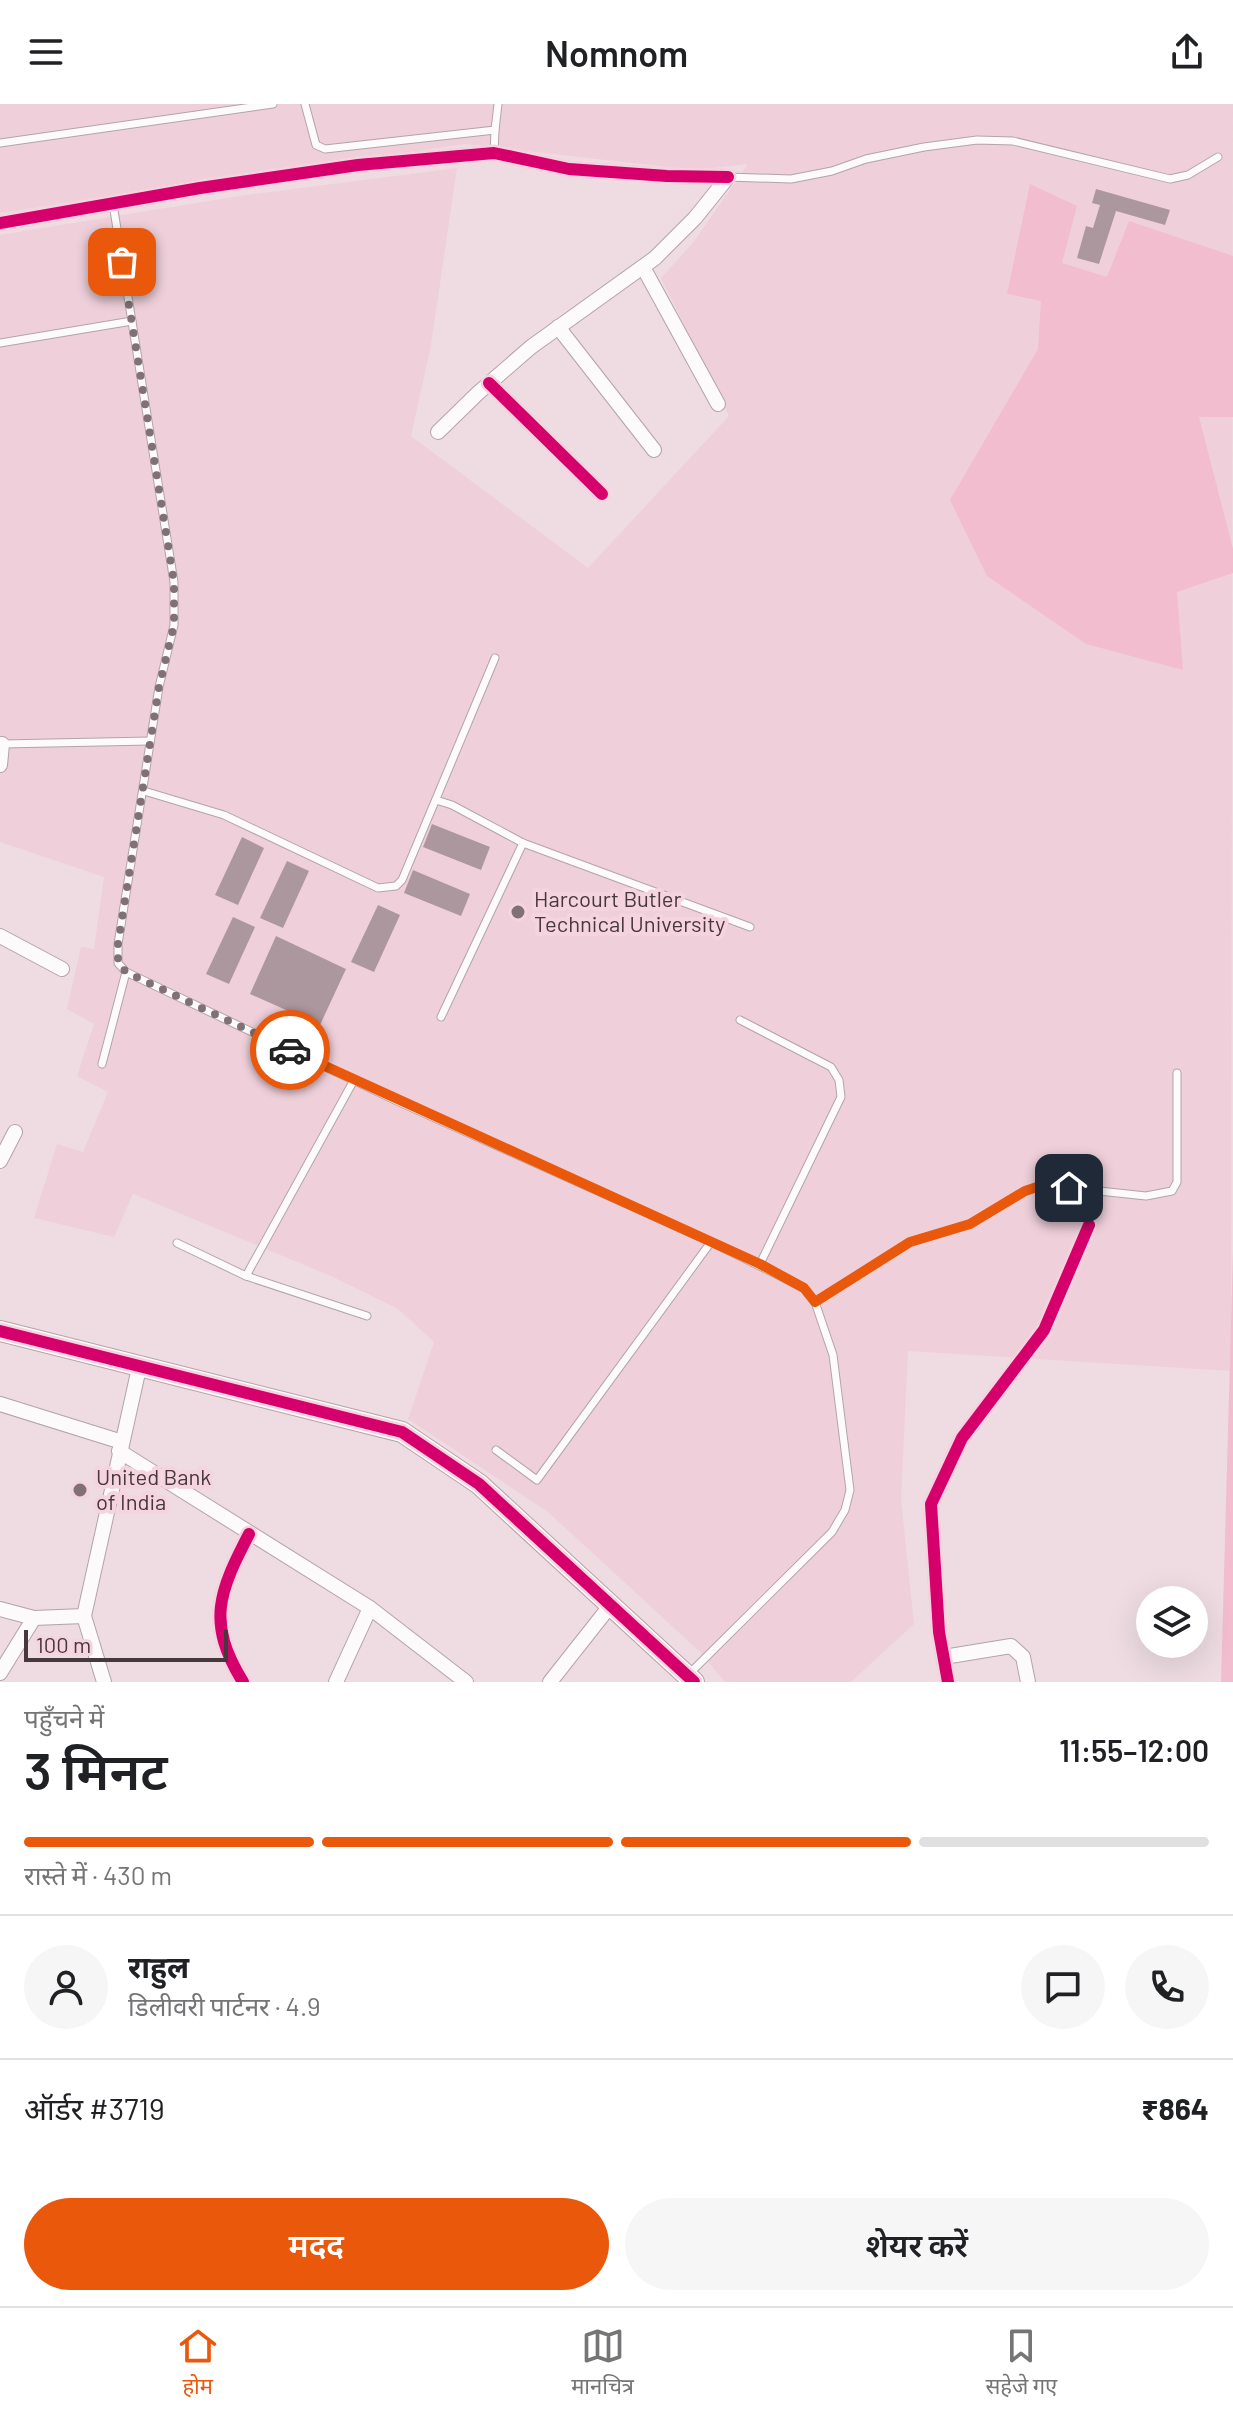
<!DOCTYPE html>
<html lang="hi">
<meta charset="utf-8">
<style>
body{margin:0;font-family:Barlow,"Noto Sans Devanagari",sans-serif;background:#f6f6f6;color:#202124;height:100vh;display:flex;flex-direction:column;font-size:30px;white-space:nowrap}
*{box-sizing:border-box;margin:0}
p{font-size:26px;color:#757577}
.icon{flex:none;width:44px;height:44px;fill:none;stroke:currentColor;stroke-width:2;stroke-linecap:round;stroke-linejoin:round}
.map{position:relative;height:1578px;overflow:hidden}
.panel{display:flex;flex-direction:column;background:#fff;flex:1}
.panel>*{flex:none}
.buttons{position:absolute;left:1136px;top:1482px;display:grid;gap:16px}
.buttons a{display:grid;place-items:center;width:72px;height:72px;border-radius:50%;background:#fff;box-shadow:0 8px 32px #0002;font-size:40px}
.scale{position:absolute;left:24px;bottom:20px;width:204px;box-sizing:border-box;padding-left:8px;border:4px solid #46383d;border-top:0;font-size:22px;line-height:28px;white-space:nowrap;color:#46383d;-webkit-text-stroke:6px #f6d4df;paint-order:stroke}
.pin{position:absolute;display:grid;place-items:center;width:68px;height:68px;color:#fff;margin:-34px;border-radius:16px;box-shadow:0 4px 12px #0006}
.courier{position:absolute;display:grid;place-items:center;width:80px;height:80px;margin:-40px;border:6px solid #ea580c;border-radius:50%;background:#fff;color:#222;box-shadow:0 2px 10px #0007}
.head em{font-style:normal;font-weight:600}
.head div{display:flex;flex-direction:column-reverse}
.head{display:flex;align-items:center;justify-content:space-between;height:136px;padding:0 24px}
h1{font-size:52px;font-weight:600;line-height:60px}
.bar{display:grid;grid-template-columns:repeat(4,1fr);gap:12px 8px;align-content:center;height:96px;padding:0 24px}
.bar i{height:10px;border-radius:6px;background:#e0e0e0}
.bar .active{background:#ea580c}
.bar p{grid-column:span 4}
.line{display:flex;align-items:center;gap:20px;padding:0 24px;border-top:2px solid #e0e0e0}
.line div{flex:1}
.round{display:grid;place-items:center;flex:none;width:84px;height:84px;border-radius:42px;background:#f6f6f6}
.button{display:flex;gap:16px;margin-top:auto;padding:16px 24px}
.button a{flex:1;height:92px;border-radius:48px;background:#ea580c;color:#fff;font-size:32px;font-weight:600;line-height:92px;text-align:center}
.button a+a{background:#f6f6f6;color:#202124}
header{display:flex;justify-content:space-between;align-items:center;height:104px;padding:0 24px;background:#fff;font-size:36px;font-weight:600}
.tabs{display:flex;justify-content:space-around;align-items:center;height:112px;border-top:2px solid #e0e0e0;background:#fff;font-size:22px;color:#757577}
.tabs a{display:grid;justify-items:center;gap:4px}
.tabs .active{color:#ea580c}
.map>svg:first-child{display:block}
.built{fill:#efd0da}
.green{fill:#f1bdcf}
.building{fill:#ad979f}
.lines{fill:none;stroke-linecap:round;stroke-linejoin:round}
.lane-casing{stroke:#b2a4a9;stroke-width:9}
.street-casing{stroke:#b2a4a9;stroke-width:16}
.secondary-casing{stroke:#b2a4a9;stroke-width:22}
.lane{stroke:#fcfafb;stroke-width:7}
.street{stroke:#fcfafb;stroke-width:14}
.secondary{stroke:#fcfafb;stroke-width:20}
.cycleway-casing{stroke:#f6d4df;stroke-width:17}
.cycleway{stroke:#d6006c;stroke-width:12}
.done{stroke:#817177;stroke-width:8;stroke-dasharray:0 14.4}
.route{stroke:#ea580c;stroke-width:10}
.poi-dot{fill:#817177;stroke:#f6d4df;stroke-width:3}
.labels{text-anchor:middle;stroke-width:8;stroke-linejoin:round;paint-order:stroke}
.poi-label{font-size:22px;fill:#46383d;stroke:#f6d4df;text-anchor:start}
</style>
<header><svg class="icon" aria-label="menu" viewBox="0 0 24 24"><path d="M4 6h16M4 12h16M4 18h16"/></svg>Nomnom<svg class="icon" aria-label="share" viewBox="0 0 24 24"><path d="M12 15V3M7 8l5-5 5 5M5 13v7h14v-7"/></svg></header>
<div class="map">
<svg width="1233" height="1578" viewBox="0 0 1233 1578">
<rect width="100%" height="100%" fill="#eedce2"/>
<polygon class="built" points="0,0 1233,0 1231,1267 908,1247 901,1395 914,1520 851,1578 725,1578 699,1547 548,1408 408,1315 434,1238 398,1205 331,1172 133,1090 114,1133 34,1114 57,1040 83,1048 108,988 77,972 94,920 67,905 81,843 94,845 104,773 0,738 0,131 239,92 457,64 431,241 411,332 588,464 729,312 661,174 692,140 748,60 694,66 465,40 0,109"/>
<g class="green">
<polygon points="1030,80 1077,102 1062,159 1107,173 1129,117 1233,152 1233,313 1199,313 1233,445 1233,469 1177,488 1183,566 1086,540 987,472 950,396 1038,245 1041,197 1007,190"/>
<polygon points="1233,1147 1233,1578 1221,1578"/>
</g>
<g class="building">
<polygon points="1096,85 1170,106 1165,121 1116,107 1099,160 1077,154 1086,122 1093,124 1100,101 1092,99"/>
<polygon points="432,720 490,743 481,766 423,743"/>
<polygon points="242,733 264,744 238,801 215,791"/>
<polygon points="287,757 309,767 283,824 260,814"/>
<polygon points="413,766 470,790 461,812 404,789"/>
<polygon points="378,801 400,811 374,868 351,858"/>
<polygon points="233,813 255,823 229,880 206,870"/>
<polygon points="276,832 346,865 320,921 250,890"/>
</g>
<g class="lines">
<defs>
<g id="lane">
<polyline points="305,0 316,41 325,45 495,26 494,49"/>
<polyline points="495,26 498,0"/>
<polyline points="0,39 273,0"/>
<polyline points="728,73 791,75 832,67 866,55 924,43 977,36 1013,37 1170,75 1188,71 1218,53"/>
<polyline points="113,100 174,478 174,521 159,583 118,840 118,859 126,868 399,998 711,1138 804,1184 815,1198 833,1251 850,1386 845,1406 832,1428 690,1569"/>
<polyline points="0,239 132,217"/>
<polyline points="2,640 150,637"/>
<polyline points="144,687 224,711 378,784 396,782 402,776 495,554"/>
<polyline points="436,696 452,701 523,739 750,823"/>
<polyline points="441,913 523,739"/>
<polyline points="740,916 831,963 839,976 841,993 760,1160"/>
<polyline points="102,960 126,868"/>
<polyline points="354,976 246,1172 367,1212"/>
<polyline points="177,1139 246,1172"/>
<polyline points="815,1198 910,1138 970,1120 1025,1087 1043,1081 1146,1092 1172,1087 1177,1078 1177,969"/>
<polyline points="496,1346 537,1376 711,1138"/>
</g>
<g id="street">
<polyline points="0,119 200,84 358,61 471,51 494,49 569,65 667,72 728,73"/>
<polyline points="643,163 718,300"/>
<polyline points="558,223 654,346"/>
<polyline points="489,279 602,390"/>
<polyline points="438,328 478,289 531,243 655,154 695,114 728,73"/>
<polyline points="0,661 2,640"/>
<polyline points="0,832 62,865"/>
<polyline points="0,1057 15,1028"/>
<polyline points="0,1300 122,1338"/>
<polyline points="119,1347 370,1504 466,1578"/>
<polyline points="0,1505 34,1514 84,1512"/>
<polyline points="944,1553 1011,1542 1023,1553 1028,1578"/>
<polyline points="0,1569 34,1514"/>
<polyline points="104,1578 84,1512 139,1264"/>
<path d="M243 1578C206 1518 219 1488 249 1430"/>
<polyline points="336,1578 370,1504"/>
<polyline points="550,1578 610,1502"/>
<polyline points="948,1578 939,1528 931,1400 962,1334 1044,1226 1089,1121"/>
</g>
<polyline id="secondary" points="0,1227 402,1328 479,1380 694,1578"/>
</defs>
<use href="#lane" class="lane-casing"/>
<use href="#street" class="street-casing"/>
<use href="#secondary" class="secondary-casing"/>
<use href="#lane" class="lane"/>
<use href="#street" class="street"/>
<use href="#secondary" class="secondary"/>
<defs>
<g id="cycleway">
<polyline points="0,119 200,84 358,61 471,51 494,49 569,65 667,72 728,73"/>
<polyline points="489,279 602,390"/>
<polyline points="0,1227 402,1328 479,1380 694,1578"/>
<path d="M243 1578C206 1518 219 1488 249 1430"/>
<polyline points="948,1578 939,1528 931,1400 962,1334 1044,1226 1089,1121"/>
</g>
</defs>
<use href="#cycleway" class="cycleway-casing"/>
<use href="#cycleway" class="cycleway"/>
</g>
<g class="lines">
<polyline class="done" points="122,158 174,478 174,521 159,583 118,840 118,859 126,868 290,946"/>
<polyline class="route" points="290,946 760,1160 804,1184 815,1198 910,1138 970,1120 1025,1087 1043,1081 1069,1084"/>
</g>
<g class="poi-dot">
<circle cx="518" cy="808" r="8"/>
<circle cx="80" cy="1386" r="8"/>
</g>
<g class="labels">
<g class="poi-label">
<text x="534" y="803">Harcourt Butler<tspan x="534" dy="25">Technical University</tspan></text>
<text x="96" y="1381">United Bank<tspan x="96" dy="25">of India</tspan></text>
</g>
</g>
</svg>
<div class="buttons">
<a><svg class="icon" aria-label="layers" viewBox="0 0 24 24"><path d="M12 4l9 5-9 5-9-5zM3 14l9 5 9-5"/></svg></a>
</div>
<div class="scale">100 m</div>
<div class="pin" style="left:122px;top:158px;background:#ea580c"><svg class="icon" aria-label="bag" viewBox="0 0 24 24"><path d="M5 8h14l-1 12H6zM9 8a3 3 0 0 1 6 0"/></svg></div>
<div class="pin" style="left:1069px;top:1084px;background:#1f2937"><svg class="icon" aria-label="home" viewBox="0 0 24 24"><path d="M3 11l9-7 9 7M6 9v11h12V9"/></svg></div>
<div class="courier" style="left:290px;top:946px"><svg class="icon" aria-label="car" viewBox="0 0 24 24"><path d="M5 17H2v-5l4-1 3-4h7l3 4 3 1v5h-3M9 17h6M6 11h13"/><circle cx="7" cy="17" r="2"/><circle cx="17" cy="17" r="2"/></svg></div>
</div>
<section class="panel">
<div class="head"><div><h1>3 मिनट</h1><p>पहुँचने में</p></div><em>11:55–12:00</em></div>
<div class="bar"><i class="active"></i><i class="active"></i><i class="active"></i><i></i><p>रास्ते में · 430 m</p></div>
<div class="line" style="height:144px"><a class="round"><svg class="icon" aria-label="person" viewBox="0 0 24 24"><circle cx="12" cy="8" r="4"/><path d="M4 21q1-7 8-7t8 7"/></svg></a><div><b>राहुल</b><p>डिलीवरी पार्टनर · 4.9</p></div><a class="round"><svg class="icon" aria-label="chat" viewBox="0 0 24 24"><path d="M4 5h16v11H9l-5 4z"/></svg></a><a class="round"><svg class="icon" aria-label="phone" viewBox="0 0 24 24"><path d="M5 4h4l2 5-3 2q2 4 5 5l2-3 5 2v4C11 20 4 13 5 4z"/></svg></a></div>
<div class="line" style="height:104px"><div>ऑर्डर #3719</div><b>₹864</b></div>
<div class="button"><a>मदद</a><a>शेयर करें</a></div>
</section>
<nav class="tabs">
<a class="active"><svg class="icon" aria-label="home" viewBox="0 0 24 24"><path d="M3 11l9-7 9 7M6 9v11h12V9"/></svg>होम</a>
<a><svg class="icon" aria-label="map" viewBox="0 0 24 24"><path d="M3 6l6-2 6 2 6-2v14l-6 2-6-2-6 2zM9 4v14M15 6v14"/></svg>मानचित्र</a>
<a><svg class="icon" aria-label="saved" viewBox="0 0 24 24"><path d="M7 4h10v16l-5-4-5 4z"/></svg>सहेजे गए</a>
</nav>
